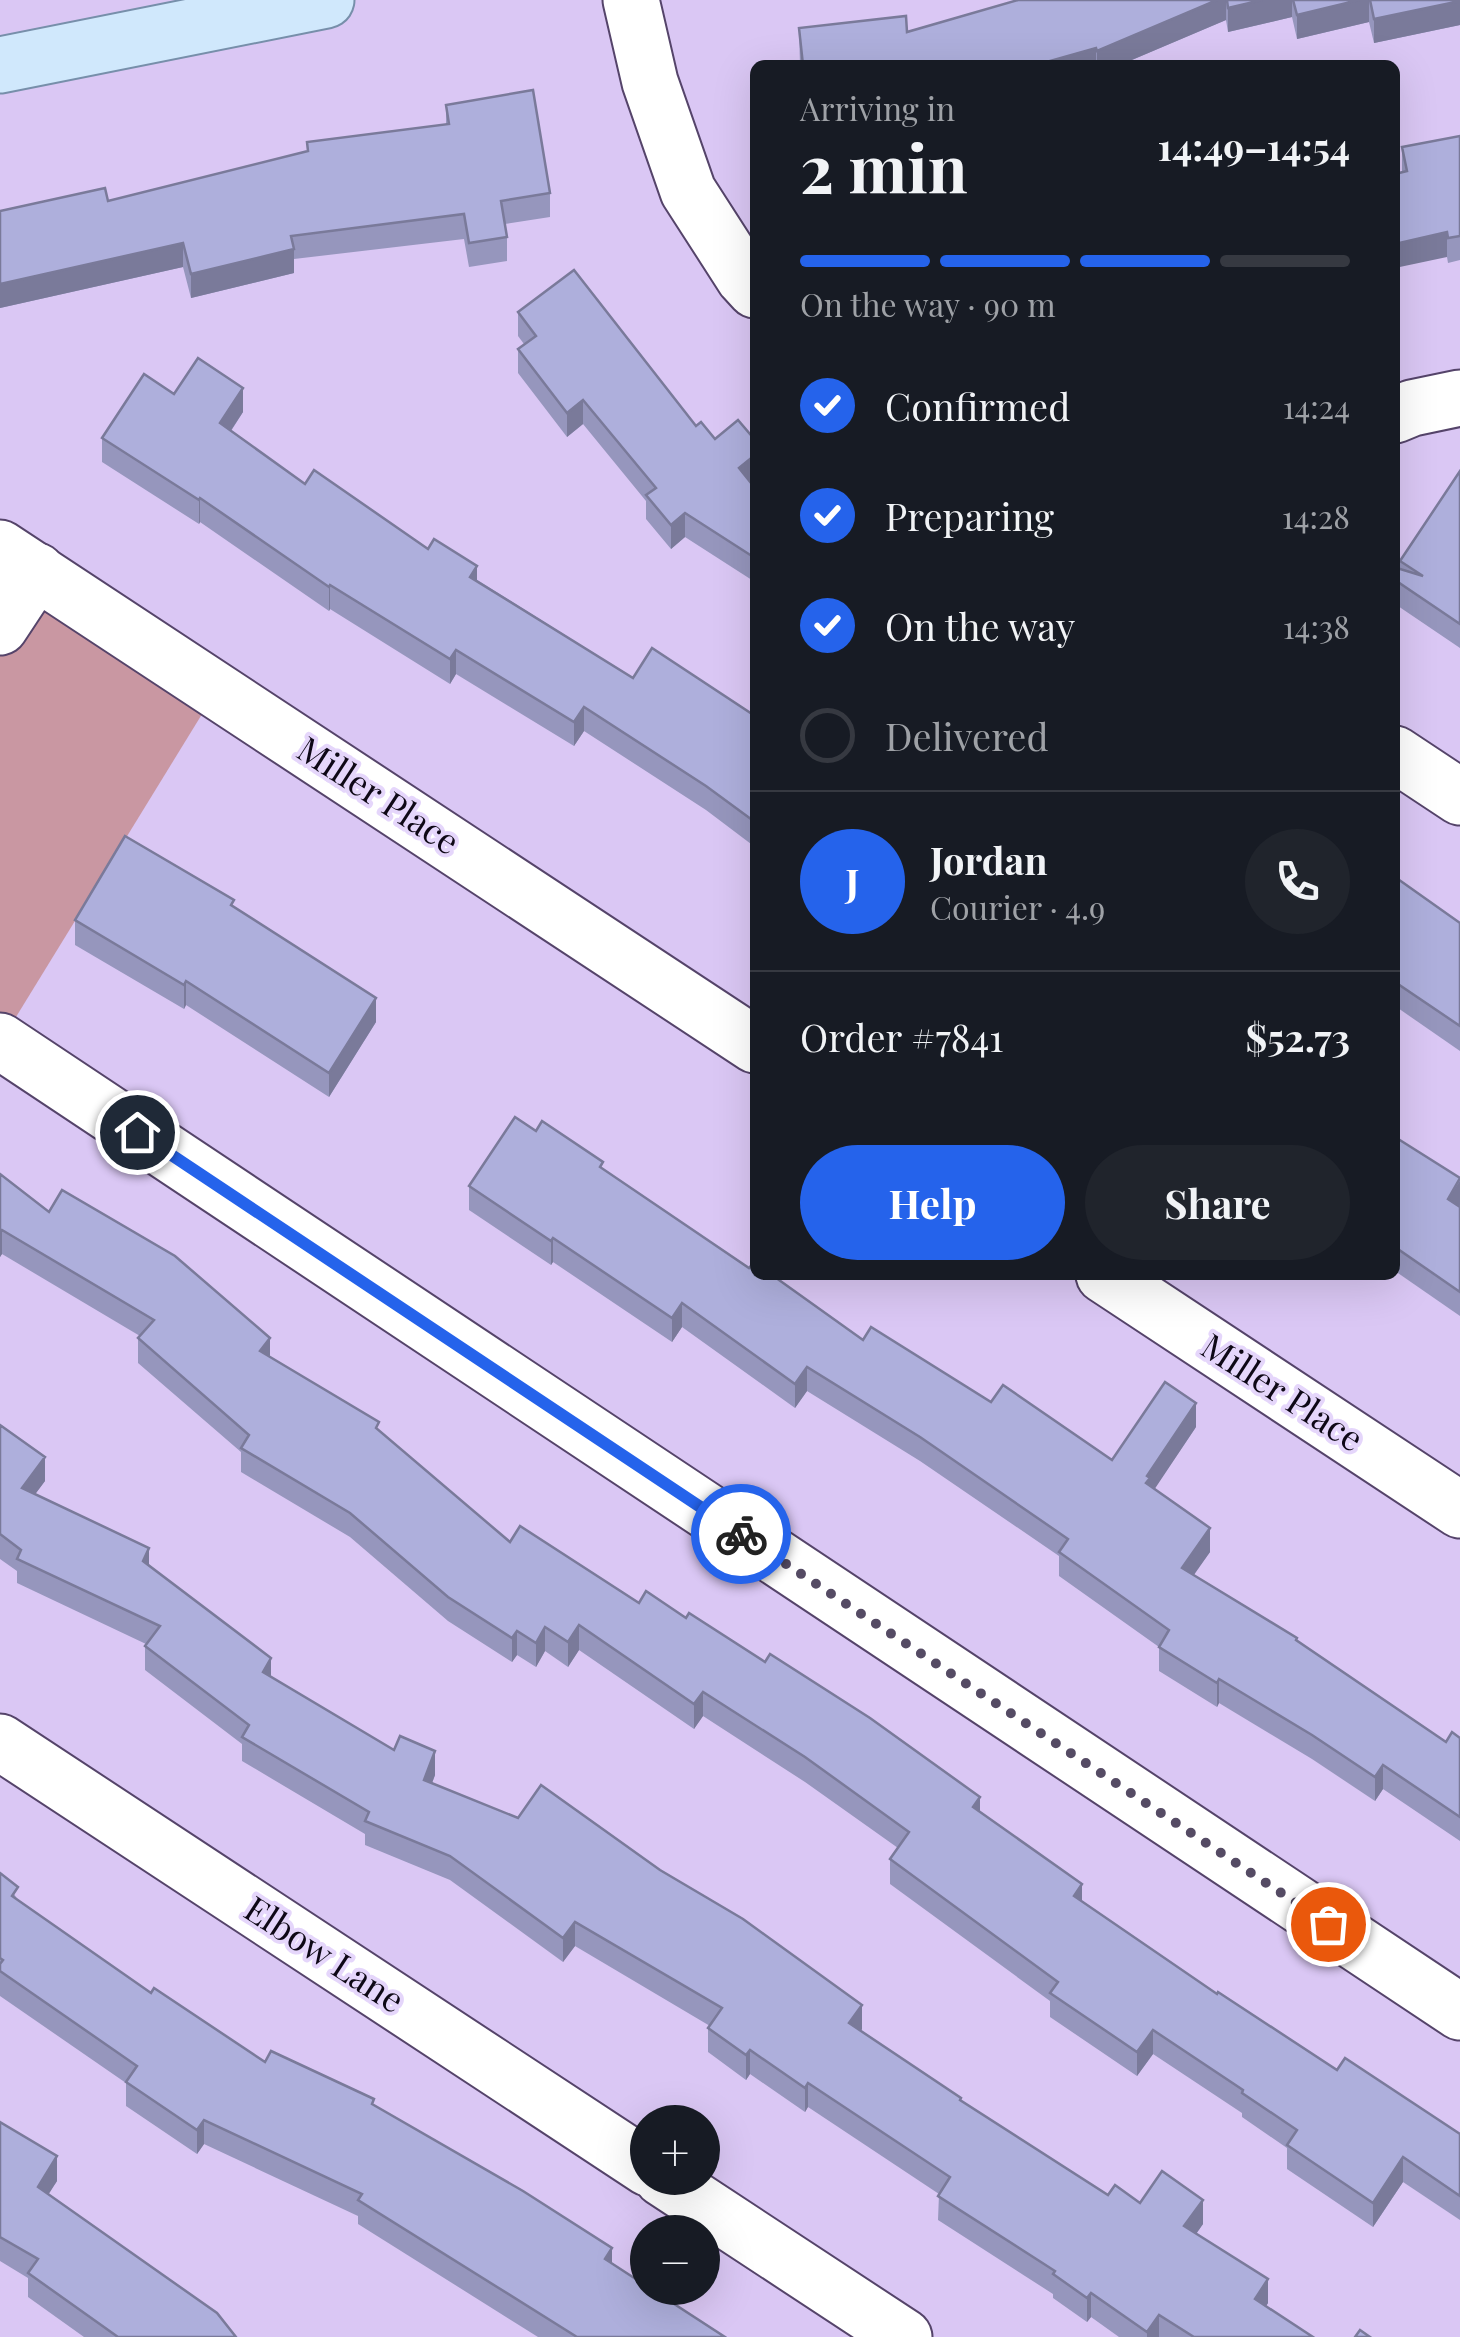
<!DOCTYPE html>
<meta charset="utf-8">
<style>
body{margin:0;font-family:"Playfair Display",serif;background:#20242c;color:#f1f3f6;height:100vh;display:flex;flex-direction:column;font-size:38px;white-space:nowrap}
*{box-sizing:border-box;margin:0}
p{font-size:32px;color:#9ea1a6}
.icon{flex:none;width:55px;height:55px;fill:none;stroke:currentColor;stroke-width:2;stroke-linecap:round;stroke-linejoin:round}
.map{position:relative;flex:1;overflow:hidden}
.panel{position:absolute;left:750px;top:60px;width:650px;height:1220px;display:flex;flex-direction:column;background:#171b24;border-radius:15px;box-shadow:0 10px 40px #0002}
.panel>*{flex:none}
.controls{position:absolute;left:630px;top:2105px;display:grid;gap:20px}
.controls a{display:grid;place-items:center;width:90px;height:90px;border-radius:50%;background:#171b24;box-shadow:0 10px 40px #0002;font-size:50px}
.pin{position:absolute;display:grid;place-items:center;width:85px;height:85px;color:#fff;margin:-42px;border:5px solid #fff;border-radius:50%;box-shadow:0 2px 10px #0007}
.courier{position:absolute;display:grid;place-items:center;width:100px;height:100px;margin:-50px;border:8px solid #2563eb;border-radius:50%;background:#fff;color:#222;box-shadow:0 2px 12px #0007}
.headline em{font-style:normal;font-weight:700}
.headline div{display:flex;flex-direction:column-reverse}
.headline{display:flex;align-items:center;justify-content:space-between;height:170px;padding:0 50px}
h1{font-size:65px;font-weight:700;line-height:75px}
.bar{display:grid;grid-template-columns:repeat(4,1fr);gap:15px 10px;align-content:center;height:120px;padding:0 50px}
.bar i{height:12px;border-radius:8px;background:#363941}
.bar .current{background:#2563eb}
.bar p{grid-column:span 4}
.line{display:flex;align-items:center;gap:25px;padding:0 50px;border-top:2px solid #363941}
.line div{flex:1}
.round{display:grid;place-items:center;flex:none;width:105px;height:105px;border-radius:52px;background:#20242c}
ol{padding:0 50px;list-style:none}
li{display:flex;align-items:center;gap:30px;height:110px}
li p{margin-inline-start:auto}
li .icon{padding:10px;border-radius:50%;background:#2563eb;color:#fff;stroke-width:4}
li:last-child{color:#9ea1a6}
li i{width:55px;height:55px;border:5px solid #363941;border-radius:50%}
.cta{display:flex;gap:20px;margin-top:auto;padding:20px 50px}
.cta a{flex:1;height:115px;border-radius:60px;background:#2563eb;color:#fff;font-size:40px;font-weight:700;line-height:115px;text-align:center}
.cta a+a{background:#20242c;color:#f1f3f6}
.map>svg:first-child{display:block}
.green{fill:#c997a2}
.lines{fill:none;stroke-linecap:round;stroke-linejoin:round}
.minor-casing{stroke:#55446a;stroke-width:59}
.major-casing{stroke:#778faa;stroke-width:59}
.minor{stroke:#fff;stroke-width:55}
.major{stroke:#d0e8fc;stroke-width:55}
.wall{fill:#9696bd}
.shaded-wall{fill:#7a7a9a}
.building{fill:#aeafdc;stroke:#7a7a9a;stroke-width:2.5}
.done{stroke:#554b64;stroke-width:10;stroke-dasharray:0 18}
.route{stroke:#2563eb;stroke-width:12}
.labels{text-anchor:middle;stroke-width:8;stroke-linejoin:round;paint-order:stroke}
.street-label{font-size:35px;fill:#0e0816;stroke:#e5d6fb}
</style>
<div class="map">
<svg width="1460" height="2337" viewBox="0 0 1460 2337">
<rect width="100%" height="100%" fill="#dac7f4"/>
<polygon class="green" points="0,557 215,693 0,1043"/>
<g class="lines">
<defs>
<g id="minor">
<polyline points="631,0 650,82 688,191 744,278 755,290"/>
<polyline points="1395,415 1412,408 1460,398"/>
<polyline points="0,548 755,1045"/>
<polyline points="0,627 37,571"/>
<polyline points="1395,754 1460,797"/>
<polyline points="0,1041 1460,2012"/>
<polyline points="1104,1275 1460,1510"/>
<polyline points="0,1742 648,2168"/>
<polyline points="662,2178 904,2337"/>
</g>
<polyline id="major" points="0,65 326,0"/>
</defs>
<use href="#minor" class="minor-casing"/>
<use href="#major" class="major-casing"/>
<use href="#minor" class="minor"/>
<use href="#major" class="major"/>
</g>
<g class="wall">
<polygon points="1018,0 1460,0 1460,25 1374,43 1369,22 1297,39 1292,17 1228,32 1226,20 1120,65 800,65 799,28 907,32"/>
<polygon points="446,105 550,193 550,217 505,224 507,237 507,261 469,267 464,239 294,259 294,273 191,298 183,267 0,308 0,211 108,201 307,151 307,142 446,124"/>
<polygon points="1460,136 1460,260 1448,263 1447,257 1402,172 1402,147"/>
<polygon points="518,312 715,439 755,479 751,483 755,488 755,582 685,537 671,549 646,519 646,501 583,424 567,437 518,373 518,349 524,344 518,336"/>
<polygon points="174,394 243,412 231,431 305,484 428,549 633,678 755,716 755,847 706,810 584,731 574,746 456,674 450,684 330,609 329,611 200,522 199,524 102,462 102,438"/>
<polygon points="1460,471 1460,648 1395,604 1395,573 1400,568 1400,561"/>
<polygon points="1395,877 1460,923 1460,1051 1395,1006"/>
<polygon points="234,907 376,1022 329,1097 186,1005 184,1009 75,945 75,920"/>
<polygon points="536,1131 603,1169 749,1268 863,1340 1112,1460 1196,1427 1154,1489 1210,1552 1193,1575 1297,1641 1446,1742 1460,1738 1460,1841 1383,1789 1375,1801 1312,1759 1219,1703 1217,1707 1159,1671 1159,1647 1059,1576 1059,1556 920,1461 807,1391 795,1408 682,1327 672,1342 553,1262 551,1265 469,1210 469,1186"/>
<polygon points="1395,1137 1460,1178 1460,1316 1395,1271"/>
<polygon points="0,1174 49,1212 270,1357 379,1431 510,1542 639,1603 980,1812 1082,1901 1217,1994 1337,2070 1460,2134 1460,2220 1403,2182 1373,2227 1287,2169 1287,2148 1242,2117 1242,2113 1153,2054 1137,2076 1050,2017 1050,2001 890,1884 890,1859 898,1848 805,1782 703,1716 694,1729 579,1650 568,1667 545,1651 536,1667 517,1655 512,1662 448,1621 350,1537 241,1472 241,1452 138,1363 138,1338 140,1336 2,1254 0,1257"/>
<polygon points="0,1425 45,1481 35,1494 149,1566 271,1677 435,1775 432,1783 862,2029 861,2031 961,2101 1108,2195 1140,2203 1203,2224 1196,2234 1268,2303 1266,2306 1313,2337 1119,2337 1091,2317 1087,2322 1053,2298 1053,2294 938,2220 939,2194 808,2107 805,2112 750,2074 746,2080 708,2052 708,2028 710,2026 575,1946 563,1962 450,1880 365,1845 365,1834 242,1761 242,1744 145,1670 145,1646 146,1644 17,1583 17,1571 0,1559"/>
<polygon points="0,1873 18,1900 151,1993 265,2062 374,2105 612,2264 725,2337 538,2337 358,2224 358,2216 204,2144 197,2154 126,2106 126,2083 0,1996"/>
<polygon points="0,2122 57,2181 48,2194 236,2337 84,2337 28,2297 28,2278 0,2261"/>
</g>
<g class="shaded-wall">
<polygon points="1217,0 1226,0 1226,20 1120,65 1097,65 1097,51"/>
<polygon points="1262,0 1292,0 1292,17 1228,32 1228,8"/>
<polygon points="1359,0 1369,0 1369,22 1297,39 1297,15"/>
<polygon points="1460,1 1460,25 1374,43 1374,19"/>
<polygon points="1096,48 1096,65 1036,65"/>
<polygon points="1447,232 1447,257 1395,268 1395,244"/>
<polygon points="183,243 183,267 0,308 0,284"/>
<polygon points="294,249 294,273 191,298 191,274"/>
<polygon points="243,388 243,412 220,447 220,423"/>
<polygon points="583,400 583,424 567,437 567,413"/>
<polygon points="755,455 755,479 739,492 739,468"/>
<polygon points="200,498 200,522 199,524 199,500"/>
<polygon points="685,513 685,537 671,549 671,525"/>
<polygon points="477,566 477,591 470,577"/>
<polygon points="330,585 330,609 329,611 329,587"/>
<polygon points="456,650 456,674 450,684 450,659"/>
<polygon points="584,707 584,731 574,746 574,722"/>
<polygon points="186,981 186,1005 184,1009 184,985"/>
<polygon points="376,998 376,1022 329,1097 329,1073"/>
<polygon points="1460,1181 1460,1205 1448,1223 1448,1199"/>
<polygon points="2,1230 2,1254 0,1257 0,1232"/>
<polygon points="553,1238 553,1262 551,1265 551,1241"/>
<polygon points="682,1303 682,1327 672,1342 672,1318"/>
<polygon points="270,1338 270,1363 260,1351"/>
<polygon points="807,1367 807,1391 795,1408 795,1384"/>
<polygon points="1196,1403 1196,1427 1150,1496 1146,1483 1147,1476"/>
<polygon points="45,1457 45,1481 22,1512 22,1488"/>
<polygon points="1210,1528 1210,1552 1182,1592 1182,1568"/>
<polygon points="149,1548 149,1572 143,1561"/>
<polygon points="579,1625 579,1650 568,1667 568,1642"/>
<polygon points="545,1627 545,1651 536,1667 536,1643"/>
<polygon points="517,1631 517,1655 512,1662 512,1638"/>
<polygon points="271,1658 271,1682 263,1672"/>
<polygon points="1219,1679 1219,1703 1217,1707 1217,1683"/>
<polygon points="703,1692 703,1716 694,1729 694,1704"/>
<polygon points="435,1751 435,1775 424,1804 424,1780"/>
<polygon points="1383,1765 1383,1789 1375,1801 1375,1777"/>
<polygon points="980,1797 980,1821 973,1807"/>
<polygon points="1082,1884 1082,1908 1074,1896"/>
<polygon points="575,1922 575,1946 563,1962 563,1938"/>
<polygon points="862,2005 862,2029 849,2048 849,2023"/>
<polygon points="1153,2030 1153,2054 1137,2076 1137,2052"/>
<polygon points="750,2050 750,2074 746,2080 746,2055"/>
<polygon points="808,2083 808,2107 805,2112 805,2088"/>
<polygon points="204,2120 204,2144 197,2154 197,2130"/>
<polygon points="57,2156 57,2181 38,2211 38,2187"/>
<polygon points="1403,2157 1403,2182 1373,2227 1373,2203"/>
<polygon points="1203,2200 1203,2224 1184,2251 1184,2226"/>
<polygon points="612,2248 612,2272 605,2259"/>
<polygon points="1268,2279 1268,2303 1255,2323 1255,2299"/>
<polygon points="1091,2293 1091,2317 1087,2322 1087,2298"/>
<polygon points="1159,2315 1159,2337 1147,2337 1147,2332"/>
</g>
<g class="building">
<polygon points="1018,0 1217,0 1097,51 1096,48 1036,65 803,65 799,28 906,16 907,32"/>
<polygon points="1227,0 1262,0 1228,8"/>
<polygon points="1293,0 1359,0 1297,15"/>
<polygon points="1370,0 1460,0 1460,1 1374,19"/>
<polygon points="533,90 550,193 501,201 507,237 469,243 464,214 291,236 294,249 191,274 183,243 0,284 0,211 105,188 108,201 308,151 307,142 449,124 446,105"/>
<polygon points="1460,136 1460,236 1448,238 1447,232 1395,244 1395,174 1407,171 1402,147"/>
<polygon points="574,270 696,426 701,422 715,439 738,420 755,440 755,455 739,468 755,488 755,558 685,513 671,525 646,495 656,488 583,400 567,413 518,349 536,336 518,312"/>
<polygon points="198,358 243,388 220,423 305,484 314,470 428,549 434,539 477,566 470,577 633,678 652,648 755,716 755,822 706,786 584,707 574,722 456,650 450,659 330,585 329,587 200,498 199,500 102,438 144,374 174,394"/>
<polygon points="1460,471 1460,624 1395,580 1395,573 1397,568 1423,576 1400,561"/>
<polygon points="125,836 234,900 231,905 376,998 329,1073 186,981 184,985 75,920"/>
<polygon points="1395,877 1460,923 1460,1026 1395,982"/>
<polygon points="515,1117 536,1131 542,1121 603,1162 600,1167 749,1268 754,1262 755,1263 755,1275 772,1275 863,1340 871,1327 991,1402 1003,1385 1112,1460 1165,1382 1196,1403 1147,1476 1150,1478 1146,1483 1210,1528 1182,1568 1297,1638 1296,1640 1446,1742 1452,1732 1460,1738 1460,1817 1383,1765 1375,1777 1312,1735 1219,1679 1217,1683 1159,1647 1169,1630 1059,1552 1068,1539 920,1437 807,1367 795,1384 682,1303 672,1318 553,1238 551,1241 469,1186"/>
<polygon points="1395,1137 1460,1178 1448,1199 1460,1207 1460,1292 1395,1247"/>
<polygon points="0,1174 49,1212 62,1190 175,1256 270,1338 260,1351 379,1422 376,1428 510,1542 520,1526 639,1603 646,1591 686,1618 689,1613 765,1662 770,1654 870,1718 980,1797 973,1807 1082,1884 1074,1896 1217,1994 1218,1992 1337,2070 1345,2058 1460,2134 1460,2196 1403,2157 1373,2203 1287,2145 1297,2130 1242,2093 1243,2090 1153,2030 1137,2052 1050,1993 1058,1982 890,1859 909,1832 805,1757 703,1692 694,1704 579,1625 568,1642 545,1627 536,1643 517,1631 512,1638 448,1597 350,1513 241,1448 249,1435 138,1338 154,1320 2,1230 0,1232"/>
<polygon points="0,1425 45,1457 22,1488 149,1548 143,1561 271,1658 263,1672 394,1750 400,1736 435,1751 424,1780 518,1818 541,1785 660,1870 743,1919 862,2005 849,2023 961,2098 960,2100 1108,2195 1115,2185 1140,2203 1162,2171 1203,2200 1184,2226 1268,2279 1255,2299 1313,2337 1194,2337 1159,2315 1147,2332 1091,2293 1087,2298 1053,2274 1055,2271 938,2196 950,2177 808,2083 805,2088 750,2050 746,2055 708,2028 722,2008 575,1922 563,1938 450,1856 365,1821 369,1812 242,1737 249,1725 145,1646 160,1626 17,1559 21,1550 0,1534"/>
<polygon points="0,1873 18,1887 12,1896 151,1993 154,1988 265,2062 271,2051 374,2099 372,2104 523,2191 612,2248 605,2259 725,2337 577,2337 358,2200 362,2194 204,2120 197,2130 126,2082 137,2066 0,1971 0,1964 3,1960 0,1958"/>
<polygon points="0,2122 57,2156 38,2187 217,2313 236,2337 118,2337 28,2273 38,2259 0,2237"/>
<polygon points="1360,2330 1370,2337 1355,2337"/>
</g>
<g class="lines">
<polyline class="done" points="741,1534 1328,1924"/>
<polyline class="route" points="137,1132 741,1534"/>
</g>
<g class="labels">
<g class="street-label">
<text transform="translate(378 796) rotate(33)" y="12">Miller Place</text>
<text transform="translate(1282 1393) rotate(33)" y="12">Miller Place</text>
<text transform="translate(324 1955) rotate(33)" y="12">Elbow Lane</text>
</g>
</g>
</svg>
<div class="controls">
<a>+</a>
<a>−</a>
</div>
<div class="pin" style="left:1328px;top:1924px;background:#ea580c"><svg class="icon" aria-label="bag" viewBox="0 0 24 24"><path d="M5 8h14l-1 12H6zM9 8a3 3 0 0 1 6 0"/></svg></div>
<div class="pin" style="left:137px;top:1132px;background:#1f2937"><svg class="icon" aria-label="home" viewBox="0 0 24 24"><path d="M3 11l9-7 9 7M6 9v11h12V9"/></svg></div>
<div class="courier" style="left:741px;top:1534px"><svg class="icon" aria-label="bike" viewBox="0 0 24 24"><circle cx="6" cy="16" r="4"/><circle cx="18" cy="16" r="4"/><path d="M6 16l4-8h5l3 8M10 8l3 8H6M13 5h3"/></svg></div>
<section class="panel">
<div class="headline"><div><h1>2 min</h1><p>Arriving in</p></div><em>14:49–14:54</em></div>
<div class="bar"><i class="current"></i><i class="current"></i><i class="current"></i><i></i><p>On the way · 90 m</p></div>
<ol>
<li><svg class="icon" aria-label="check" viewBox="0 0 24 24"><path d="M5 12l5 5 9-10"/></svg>Confirmed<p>14:24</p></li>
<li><svg class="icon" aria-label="check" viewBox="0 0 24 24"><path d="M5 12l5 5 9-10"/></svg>Preparing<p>14:28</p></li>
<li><svg class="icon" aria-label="check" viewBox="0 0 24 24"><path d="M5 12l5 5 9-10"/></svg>On the way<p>14:38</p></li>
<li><i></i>Delivered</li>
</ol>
<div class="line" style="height:180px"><b class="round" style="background:#2563eb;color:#fff">J</b><div><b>Jordan</b><p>Courier · 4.9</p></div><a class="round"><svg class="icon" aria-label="phone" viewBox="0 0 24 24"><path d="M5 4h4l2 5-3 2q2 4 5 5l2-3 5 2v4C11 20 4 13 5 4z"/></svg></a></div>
<div class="line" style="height:130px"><div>Order #7841</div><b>$52.73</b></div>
<div class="cta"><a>Help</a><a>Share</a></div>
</section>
</div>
